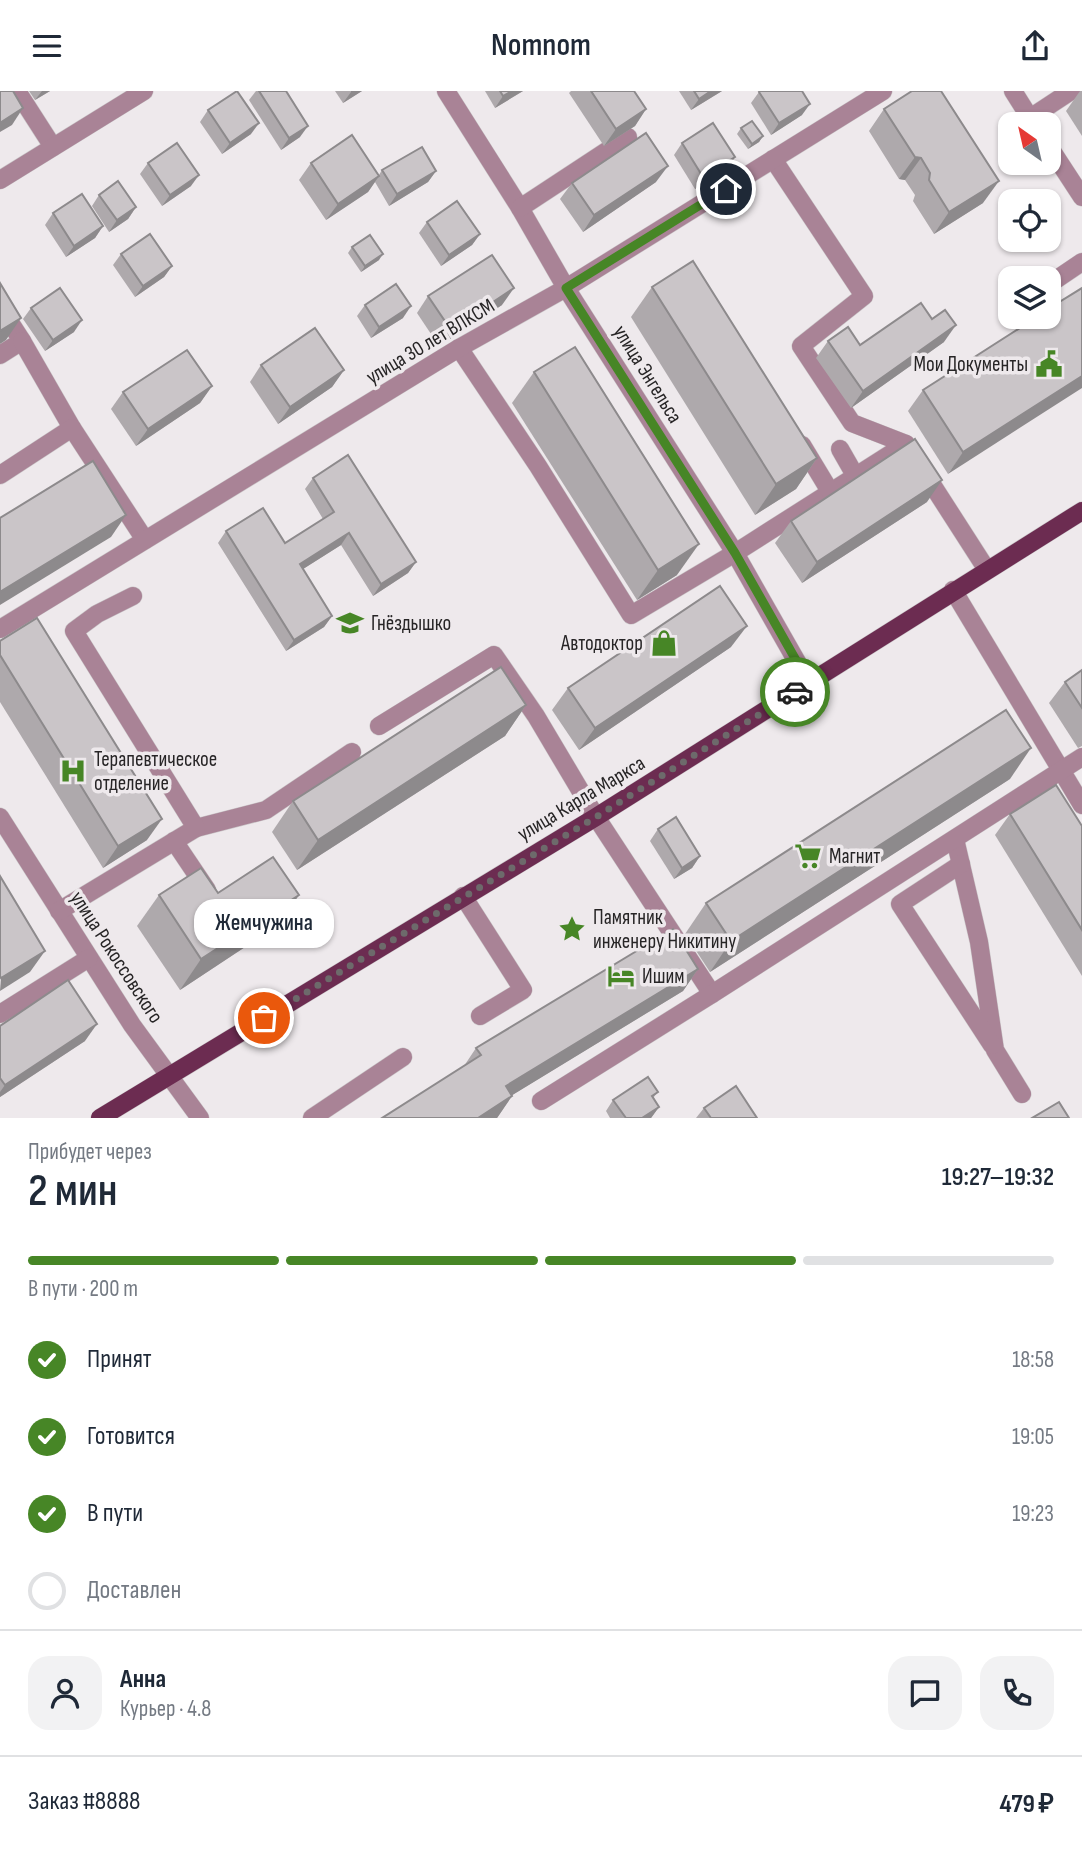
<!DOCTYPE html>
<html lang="ru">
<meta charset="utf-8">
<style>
body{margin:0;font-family:"Sofia Sans Condensed",sans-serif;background:#f2f2f3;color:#1f2937;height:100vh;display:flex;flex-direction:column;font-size:26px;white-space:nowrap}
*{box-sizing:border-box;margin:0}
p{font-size:23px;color:#747a83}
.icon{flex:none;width:38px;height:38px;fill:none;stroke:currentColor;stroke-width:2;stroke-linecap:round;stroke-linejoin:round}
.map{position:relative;height:1027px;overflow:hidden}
.sheet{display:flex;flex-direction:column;background:#fff;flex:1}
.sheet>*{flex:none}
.needle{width:46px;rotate:326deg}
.buttons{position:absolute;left:998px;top:21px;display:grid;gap:14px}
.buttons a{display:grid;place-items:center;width:63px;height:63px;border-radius:14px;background:#fff;box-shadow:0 2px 5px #0004;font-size:35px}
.pin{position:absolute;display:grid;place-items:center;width:60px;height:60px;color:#fff;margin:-30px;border:4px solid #fff;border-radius:50%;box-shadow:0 2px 7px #0007}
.courier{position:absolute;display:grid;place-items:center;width:70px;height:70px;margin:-35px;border:5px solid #478626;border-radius:50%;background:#fff;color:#222;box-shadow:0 2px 9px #0007}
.bubble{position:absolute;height:49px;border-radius:21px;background:#fff;box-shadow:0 2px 5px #0004;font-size:23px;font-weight:600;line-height:49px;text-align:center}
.head em{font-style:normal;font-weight:600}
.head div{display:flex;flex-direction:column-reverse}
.head{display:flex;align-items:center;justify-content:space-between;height:119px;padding:0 28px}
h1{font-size:46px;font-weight:600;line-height:52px}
.bar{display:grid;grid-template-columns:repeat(4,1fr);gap:10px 7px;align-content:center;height:84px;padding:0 28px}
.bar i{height:9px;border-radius:5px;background:#e0e1e3}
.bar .active{background:#478626}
.bar p{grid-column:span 4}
.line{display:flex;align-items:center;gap:18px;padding:0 28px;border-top:2px solid #e0e1e3}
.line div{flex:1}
.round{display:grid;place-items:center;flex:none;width:74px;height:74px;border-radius:21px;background:#f2f2f3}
ol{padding:0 28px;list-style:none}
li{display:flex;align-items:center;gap:21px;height:77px}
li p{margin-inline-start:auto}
li .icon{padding:7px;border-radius:50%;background:#478626;color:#fff;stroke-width:4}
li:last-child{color:#747a83}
li i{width:38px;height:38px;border:4px solid #e0e1e3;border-radius:50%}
header{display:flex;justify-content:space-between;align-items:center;height:91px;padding:0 28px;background:#fff;font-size:32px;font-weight:600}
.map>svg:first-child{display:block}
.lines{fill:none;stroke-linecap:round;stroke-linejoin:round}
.minor-casing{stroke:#cac6c8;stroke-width:19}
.major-casing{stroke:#cac6c8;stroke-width:19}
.minor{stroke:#a98396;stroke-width:18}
.major{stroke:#6c2c51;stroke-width:18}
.wall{fill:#aea9ac}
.shaded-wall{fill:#8d8a8c}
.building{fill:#cac5c8;stroke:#8d8a8c;stroke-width:2}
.done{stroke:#6d6a6b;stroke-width:7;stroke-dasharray:0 12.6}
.route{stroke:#478626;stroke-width:9}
.labels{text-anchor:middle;stroke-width:7;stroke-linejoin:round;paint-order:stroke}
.street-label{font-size:21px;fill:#272526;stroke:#eee9ec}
.poi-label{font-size:21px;fill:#272526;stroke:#eee9ec;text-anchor:start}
</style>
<header><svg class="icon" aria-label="menu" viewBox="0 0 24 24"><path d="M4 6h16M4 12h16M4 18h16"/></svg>Nomnom<svg class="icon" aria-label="share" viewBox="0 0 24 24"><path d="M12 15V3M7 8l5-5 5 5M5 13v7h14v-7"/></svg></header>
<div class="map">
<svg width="1082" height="1027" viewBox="0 0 1082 1027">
<rect width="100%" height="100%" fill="#eee9ec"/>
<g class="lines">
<defs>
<g id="minor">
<polyline points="17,0 53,56"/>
<polyline points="446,0 520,117 566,197 735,462 809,592"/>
<polyline points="1013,0 1030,27 1071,0"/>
<polyline points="1048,54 1082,106"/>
<polyline points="773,68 864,205 801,255 852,332 906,353"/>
<polyline points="0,89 144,0"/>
<polyline points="520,117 628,46"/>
<polyline points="1048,194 1082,171"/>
<polyline points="0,216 22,250 0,264"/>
<polyline points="22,250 72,337"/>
<polyline points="459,257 538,375 631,524 735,462 906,353 987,479"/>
<polyline points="802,354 831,402"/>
<polyline points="840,358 856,386"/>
<polyline points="0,384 72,337 145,449"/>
<polyline points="953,499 1082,714"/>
<polyline points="0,538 459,257 566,197 883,0"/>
<polyline points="379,635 494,564 536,625 596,726 712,903"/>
<polyline points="0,726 132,934 200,1027"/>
<polyline points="196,737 266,719 352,661"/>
<polyline points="955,748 979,851 995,959 1022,1003"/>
<polyline points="174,750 207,799"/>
<polyline points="961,773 900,813 992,954"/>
<polyline points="463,805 523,899 480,925"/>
<polyline points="59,820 196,737 74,540 97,523 133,505"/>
<polyline points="0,923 89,867"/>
<polyline points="541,1010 712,903 1082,666"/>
<polyline points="312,1027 403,966"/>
</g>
<polyline id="major" points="100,1027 596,726 1082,420"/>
</defs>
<use href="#minor" class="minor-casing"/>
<use href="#major" class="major-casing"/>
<use href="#minor" class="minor"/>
<use href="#major" class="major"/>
</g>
<g class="wall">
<polygon points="29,0 50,0 35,9"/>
<polygon points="256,0 286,0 300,46 281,59 249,9"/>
<polygon points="335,0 362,0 343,12"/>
<polygon points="485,0 523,0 495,17"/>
<polygon points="571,0 634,0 646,18 635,35 604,55 569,2"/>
<polygon points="679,0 722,0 691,19"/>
<polygon points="1080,0 1082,0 1082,45 1066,20"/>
<polygon points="759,1 802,24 771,44 751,12"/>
<polygon points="884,18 983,112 934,143 913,110 915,104 905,89 899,88 869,40"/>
<polygon points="208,19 251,43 222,63 200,31"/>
<polygon points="741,37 763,45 759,51 748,58 737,43"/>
<polygon points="682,52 727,78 695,98 674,64"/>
<polygon points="148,72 191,95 162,115 140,83"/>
<polygon points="311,72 379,84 382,79 436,80 428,91 389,115 375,91 368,101 326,129 299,89"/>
<polygon points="656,91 583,141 560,108 572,92"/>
<polygon points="99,104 136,116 128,128 109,141 92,115"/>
<polygon points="53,122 103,135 95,147 66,166 45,134"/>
<polygon points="427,131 480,143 472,154 441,175 419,142"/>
<polygon points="352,156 379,169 361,181 348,162"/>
<polygon points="121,163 172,175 164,186 135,206 113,174"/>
<polygon points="652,196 817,367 796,398 755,424 631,226"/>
<polygon points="1082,197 948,383 908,320 923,299"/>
<polygon points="428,205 502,214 439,255 417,222"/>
<polygon points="365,214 403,227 371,247 357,225"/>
<polygon points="31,217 74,241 45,260 23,228"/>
<polygon points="828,250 860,254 944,251 851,317 816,267"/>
<polygon points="261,274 344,279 332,296 278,333 250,291"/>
<polygon points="534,281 677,484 637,509 512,312"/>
<polygon points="212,295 200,312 136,355 111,318 123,301"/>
<polygon points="313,387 416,471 408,482 373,505 341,454 303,478 332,525 324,536 286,560 218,452 226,440 285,452 323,428 305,398"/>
<polygon points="927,411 802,492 775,452 791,430"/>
<polygon points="0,550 147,749 103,777 0,611"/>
<polygon points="731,556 579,659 552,619 568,597"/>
<polygon points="1082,579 1082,655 1078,657 1049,612 1065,591"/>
<polygon points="526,614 505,645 297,779 272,741 293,710"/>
<polygon points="1010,688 710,881 685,843 706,812"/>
<polygon points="1010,723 1082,735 1082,885 995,744"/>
<polygon points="658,738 700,765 692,777 674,788 650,750"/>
<polygon points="218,802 299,804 277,835 180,899 137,835 159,804"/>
<polygon points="698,878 683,900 512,1004 512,1005 497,1027 382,1027 464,975 476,957"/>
<polygon points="0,935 85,950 0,1006"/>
<polygon points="658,1001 653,1007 659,1016 651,1027 610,1027 606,1020 613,1009"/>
<polygon points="704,1017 757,1027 696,1027"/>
</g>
<g class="shaded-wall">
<polygon points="42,0 50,0 35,9"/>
<polygon points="351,0 362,0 343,12 351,1"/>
<polygon points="512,0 523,0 495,17 503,5"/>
<polygon points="711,0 722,0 691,19 699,8"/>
<polygon points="810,13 802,24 771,44 779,32"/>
<polygon points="23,17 12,34 0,41 0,32"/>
<polygon points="646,18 635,35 604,55 616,38"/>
<polygon points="259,32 251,43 222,63 230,52"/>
<polygon points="308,35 300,46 281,59 289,47"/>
<polygon points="763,45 759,51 748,58 752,53"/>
<polygon points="735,66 727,78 695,98 703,86"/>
<polygon points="915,66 921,67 905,89 899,88"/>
<polygon points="668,75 656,91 583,141 594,124"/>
<polygon points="436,80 428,91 389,115 397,103"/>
<polygon points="199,84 191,95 162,115 170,104"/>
<polygon points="379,85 368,101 326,129 338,113"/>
<polygon points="999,90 983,112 934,143 949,121"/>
<polygon points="136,116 128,128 109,141 117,129"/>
<polygon points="103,135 95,147 66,166 74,155"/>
<polygon points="480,143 472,154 441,175 449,164"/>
<polygon points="383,163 379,169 361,181 365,175"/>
<polygon points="172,175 164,186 135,206 143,195"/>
<polygon points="514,197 502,214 439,255 451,239"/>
<polygon points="411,215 403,227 371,247 379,236"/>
<polygon points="21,227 6,249 0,253 0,240"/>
<polygon points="82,229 74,241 45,260 53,249"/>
<polygon points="956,234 944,251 851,317 863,300"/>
<polygon points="344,279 332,296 278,333 290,316"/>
<polygon points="1082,285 1082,297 948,383 963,361"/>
<polygon points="212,295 200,312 136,355 148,338"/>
<polygon points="817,367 796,398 755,424 776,393"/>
<polygon points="942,389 927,411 802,492 817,471"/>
<polygon points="126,424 111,446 0,514 0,501"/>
<polygon points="349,442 341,454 292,485 300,473"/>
<polygon points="699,453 677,484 637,509 658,479"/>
<polygon points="416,471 408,482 373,505 381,493"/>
<polygon points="332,525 324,536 286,560 294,549"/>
<polygon points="747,535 731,556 579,659 595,637"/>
<polygon points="526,614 505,645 297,779 318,749"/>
<polygon points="1031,657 1010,688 710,881 731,850"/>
<polygon points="162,728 147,749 103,777 118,755"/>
<polygon points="700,765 692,777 674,788 682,777"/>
<polygon points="299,804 277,835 180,899 201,868"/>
<polygon points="45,860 30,881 0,900 1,887"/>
<polygon points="698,878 683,900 491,1017 506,995"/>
<polygon points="97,933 85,950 0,1006 0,1001 5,994"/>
<polygon points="512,1005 497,1027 478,1027"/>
<polygon points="659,1016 651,1027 642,1027"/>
</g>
<g class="building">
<polygon points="0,0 13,0 23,17 0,32"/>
<polygon points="237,0 259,32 230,52 208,19"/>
<polygon points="259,0 286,0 308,35 289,47"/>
<polygon points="500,0 512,0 503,5"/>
<polygon points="591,0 634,0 646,18 616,38"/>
<polygon points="694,0 711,0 699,8"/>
<polygon points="760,0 802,0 810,13 779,32 759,1"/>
<polygon points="912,0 941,0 999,90 949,121 929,89 930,82 921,67 915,66 884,18"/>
<polygon points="752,30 763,45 752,53 741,37"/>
<polygon points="713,32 735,66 703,86 682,52"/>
<polygon points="646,42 668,75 594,124 572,92"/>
<polygon points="352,44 379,85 338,113 311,72"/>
<polygon points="177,52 199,84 170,104 148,72"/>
<polygon points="422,56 436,80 397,103 382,79"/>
<polygon points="118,90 136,116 117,129 99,104"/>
<polygon points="82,103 103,135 74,155 53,122"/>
<polygon points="457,110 480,143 449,164 427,131"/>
<polygon points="150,143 172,175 143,195 121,163"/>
<polygon points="370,144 383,163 365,175 352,156"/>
<polygon points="492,164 514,197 451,239 428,205"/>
<polygon points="693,170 817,367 776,393 652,196"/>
<polygon points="0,192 21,227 0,240"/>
<polygon points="396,193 411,215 379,236 365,214"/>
<polygon points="60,197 82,229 53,249 31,217"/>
<polygon points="1082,197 1082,285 963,361 923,299 1037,226 1048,226 1048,218"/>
<polygon points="921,212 932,228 945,219 956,234 863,300 828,250 848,236 860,254"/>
<polygon points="315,237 344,279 290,316 261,274"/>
<polygon points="575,256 699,453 658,479 534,281"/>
<polygon points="187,259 212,295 148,338 123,301"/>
<polygon points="915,348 942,389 817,471 791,430"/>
<polygon points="348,364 416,471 381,493 349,442 300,473 332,525 294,549 226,440 263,417 285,452 334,421 313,387"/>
<polygon points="93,370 126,424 0,501 0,427"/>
<polygon points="720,495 747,535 595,637 568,597"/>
<polygon points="37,527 162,728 118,755 0,564 0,550"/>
<polygon points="501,576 526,614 318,749 293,710"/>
<polygon points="1082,579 1082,617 1065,591"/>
<polygon points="1006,619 1031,657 731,850 706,812"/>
<polygon points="1056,694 1082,735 1082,839 1010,723"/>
<polygon points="676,726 700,765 682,777 658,738"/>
<polygon points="273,766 299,804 201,868 159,804 201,777 218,802"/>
<polygon points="0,785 45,860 1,887 0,885"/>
<polygon points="673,838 698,878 506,995 512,1005 478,1027 382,1027 481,964 476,957"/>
<polygon points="68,889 97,933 5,994 0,987 0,935"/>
<polygon points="648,986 658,1001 652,1005 659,1016 642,1027 626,1027 613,1009"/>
<polygon points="736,995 757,1027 711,1027 704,1017"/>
<polygon points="1059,1011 1069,1027 1032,1027"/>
</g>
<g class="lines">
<polyline class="done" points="264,927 596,726 795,601"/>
<polyline class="route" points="726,98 566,197 735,462 809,592 795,601"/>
</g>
<defs>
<symbol id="civic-bare" viewBox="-9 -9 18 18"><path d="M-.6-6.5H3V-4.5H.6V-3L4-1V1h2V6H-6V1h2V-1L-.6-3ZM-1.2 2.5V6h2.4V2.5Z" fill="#478626" stroke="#eee9ec" stroke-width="2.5" paint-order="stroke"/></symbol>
<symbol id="school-bare" viewBox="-9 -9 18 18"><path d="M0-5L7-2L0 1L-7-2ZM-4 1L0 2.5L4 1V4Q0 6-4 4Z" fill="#478626" stroke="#eee9ec" stroke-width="2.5" paint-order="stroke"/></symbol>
<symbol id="shop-bare" viewBox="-9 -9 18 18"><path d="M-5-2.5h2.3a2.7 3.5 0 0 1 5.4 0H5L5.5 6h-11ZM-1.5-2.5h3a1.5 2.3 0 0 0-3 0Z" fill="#478626" stroke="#eee9ec" stroke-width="2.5" paint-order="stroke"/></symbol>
<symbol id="hospital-bare" viewBox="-9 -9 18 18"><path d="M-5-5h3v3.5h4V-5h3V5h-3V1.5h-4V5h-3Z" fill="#478626" stroke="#eee9ec" stroke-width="2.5" paint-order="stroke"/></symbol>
<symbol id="supermarket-bare" viewBox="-9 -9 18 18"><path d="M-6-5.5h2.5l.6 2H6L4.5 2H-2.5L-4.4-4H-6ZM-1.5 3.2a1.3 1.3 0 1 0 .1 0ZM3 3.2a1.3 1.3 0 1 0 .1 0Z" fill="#478626" stroke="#eee9ec" stroke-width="2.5" paint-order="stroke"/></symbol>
<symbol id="sight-bare" viewBox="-9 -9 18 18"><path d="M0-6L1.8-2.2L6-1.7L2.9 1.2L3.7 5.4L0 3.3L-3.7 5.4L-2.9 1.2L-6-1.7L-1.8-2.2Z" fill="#478626" stroke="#eee9ec" stroke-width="2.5" paint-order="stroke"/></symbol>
<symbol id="hotel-bare" viewBox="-9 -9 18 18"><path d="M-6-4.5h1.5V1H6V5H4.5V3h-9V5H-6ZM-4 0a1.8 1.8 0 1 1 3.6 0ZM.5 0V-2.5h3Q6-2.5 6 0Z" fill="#478626" stroke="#eee9ec" stroke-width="2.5" paint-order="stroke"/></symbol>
</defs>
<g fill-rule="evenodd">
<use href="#civic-bare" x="1030" y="254" width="38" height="38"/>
<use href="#school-bare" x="331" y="513" width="38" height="38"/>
<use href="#shop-bare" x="645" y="533" width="38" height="38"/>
<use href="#hospital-bare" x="54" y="661" width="38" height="38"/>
<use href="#supermarket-bare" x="789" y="746" width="38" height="38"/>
<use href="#sight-bare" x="553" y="819" width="38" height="38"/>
<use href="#hotel-bare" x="602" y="866" width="38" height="38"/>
</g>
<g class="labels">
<g class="street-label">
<text transform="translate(430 250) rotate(-31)" y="7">улица 30 лет ВЛКСМ</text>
<text transform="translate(648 283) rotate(58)" y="7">улица Энгельса</text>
<text transform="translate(581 707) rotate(-31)" y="7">улица Карла Маркса</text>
<text transform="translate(117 866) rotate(57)" y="7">улица Рокоссовского</text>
</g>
<g class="poi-label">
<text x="1028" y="280" text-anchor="end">Мои Документы</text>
<text x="371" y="539">Гнёздышко</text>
<text x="643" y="559" text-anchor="end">Автодоктор</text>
<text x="94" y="675">Терапевтическое<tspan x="94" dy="24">отделение</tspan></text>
<text x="829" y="772">Магнит</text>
<text x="593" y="833">Памятник<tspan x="593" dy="24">инженеру Никитину</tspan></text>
<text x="642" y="892">Ишим</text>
</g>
</g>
</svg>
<div class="buttons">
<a><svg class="needle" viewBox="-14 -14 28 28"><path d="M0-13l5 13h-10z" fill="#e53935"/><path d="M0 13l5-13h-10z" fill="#747a83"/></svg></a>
<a><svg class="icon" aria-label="locate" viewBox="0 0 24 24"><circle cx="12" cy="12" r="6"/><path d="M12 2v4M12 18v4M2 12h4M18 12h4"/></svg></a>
<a><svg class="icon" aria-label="layers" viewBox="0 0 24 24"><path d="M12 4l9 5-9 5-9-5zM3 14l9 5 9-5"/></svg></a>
</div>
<div class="pin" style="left:264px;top:927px;background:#ea580c"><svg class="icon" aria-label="bag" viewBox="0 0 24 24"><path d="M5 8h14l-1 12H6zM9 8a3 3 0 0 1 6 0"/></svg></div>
<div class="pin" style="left:726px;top:98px;background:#1f2937"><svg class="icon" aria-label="home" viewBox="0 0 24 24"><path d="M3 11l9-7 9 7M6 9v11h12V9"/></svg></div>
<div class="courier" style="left:795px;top:601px"><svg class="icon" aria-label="car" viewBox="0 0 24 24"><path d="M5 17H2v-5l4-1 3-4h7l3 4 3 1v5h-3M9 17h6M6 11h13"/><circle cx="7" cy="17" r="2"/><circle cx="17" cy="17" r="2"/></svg></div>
<div class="bubble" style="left:194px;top:808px;width:140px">Жемчужина</div>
</div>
<section class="sheet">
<div class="head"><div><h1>2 мин</h1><p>Прибудет через</p></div><em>19:27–19:32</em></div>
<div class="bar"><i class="active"></i><i class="active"></i><i class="active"></i><i></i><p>В пути · 200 m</p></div>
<ol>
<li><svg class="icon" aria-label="check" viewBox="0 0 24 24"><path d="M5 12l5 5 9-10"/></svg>Принят<p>18:58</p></li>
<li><svg class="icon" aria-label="check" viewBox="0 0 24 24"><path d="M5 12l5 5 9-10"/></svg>Готовится<p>19:05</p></li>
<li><svg class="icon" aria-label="check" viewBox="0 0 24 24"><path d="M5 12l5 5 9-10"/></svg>В пути<p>19:23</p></li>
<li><i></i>Доставлен</li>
</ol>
<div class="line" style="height:126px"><a class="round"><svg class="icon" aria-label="person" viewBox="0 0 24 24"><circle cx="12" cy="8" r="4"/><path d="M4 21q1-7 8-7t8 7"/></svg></a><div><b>Анна</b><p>Курьер · 4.8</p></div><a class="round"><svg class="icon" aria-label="chat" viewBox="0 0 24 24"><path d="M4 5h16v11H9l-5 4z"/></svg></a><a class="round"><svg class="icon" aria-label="phone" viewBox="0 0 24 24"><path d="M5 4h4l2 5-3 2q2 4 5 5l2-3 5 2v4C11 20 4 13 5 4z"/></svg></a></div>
<div class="line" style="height:91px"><div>Заказ #8888</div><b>479 ₽</b></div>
</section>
